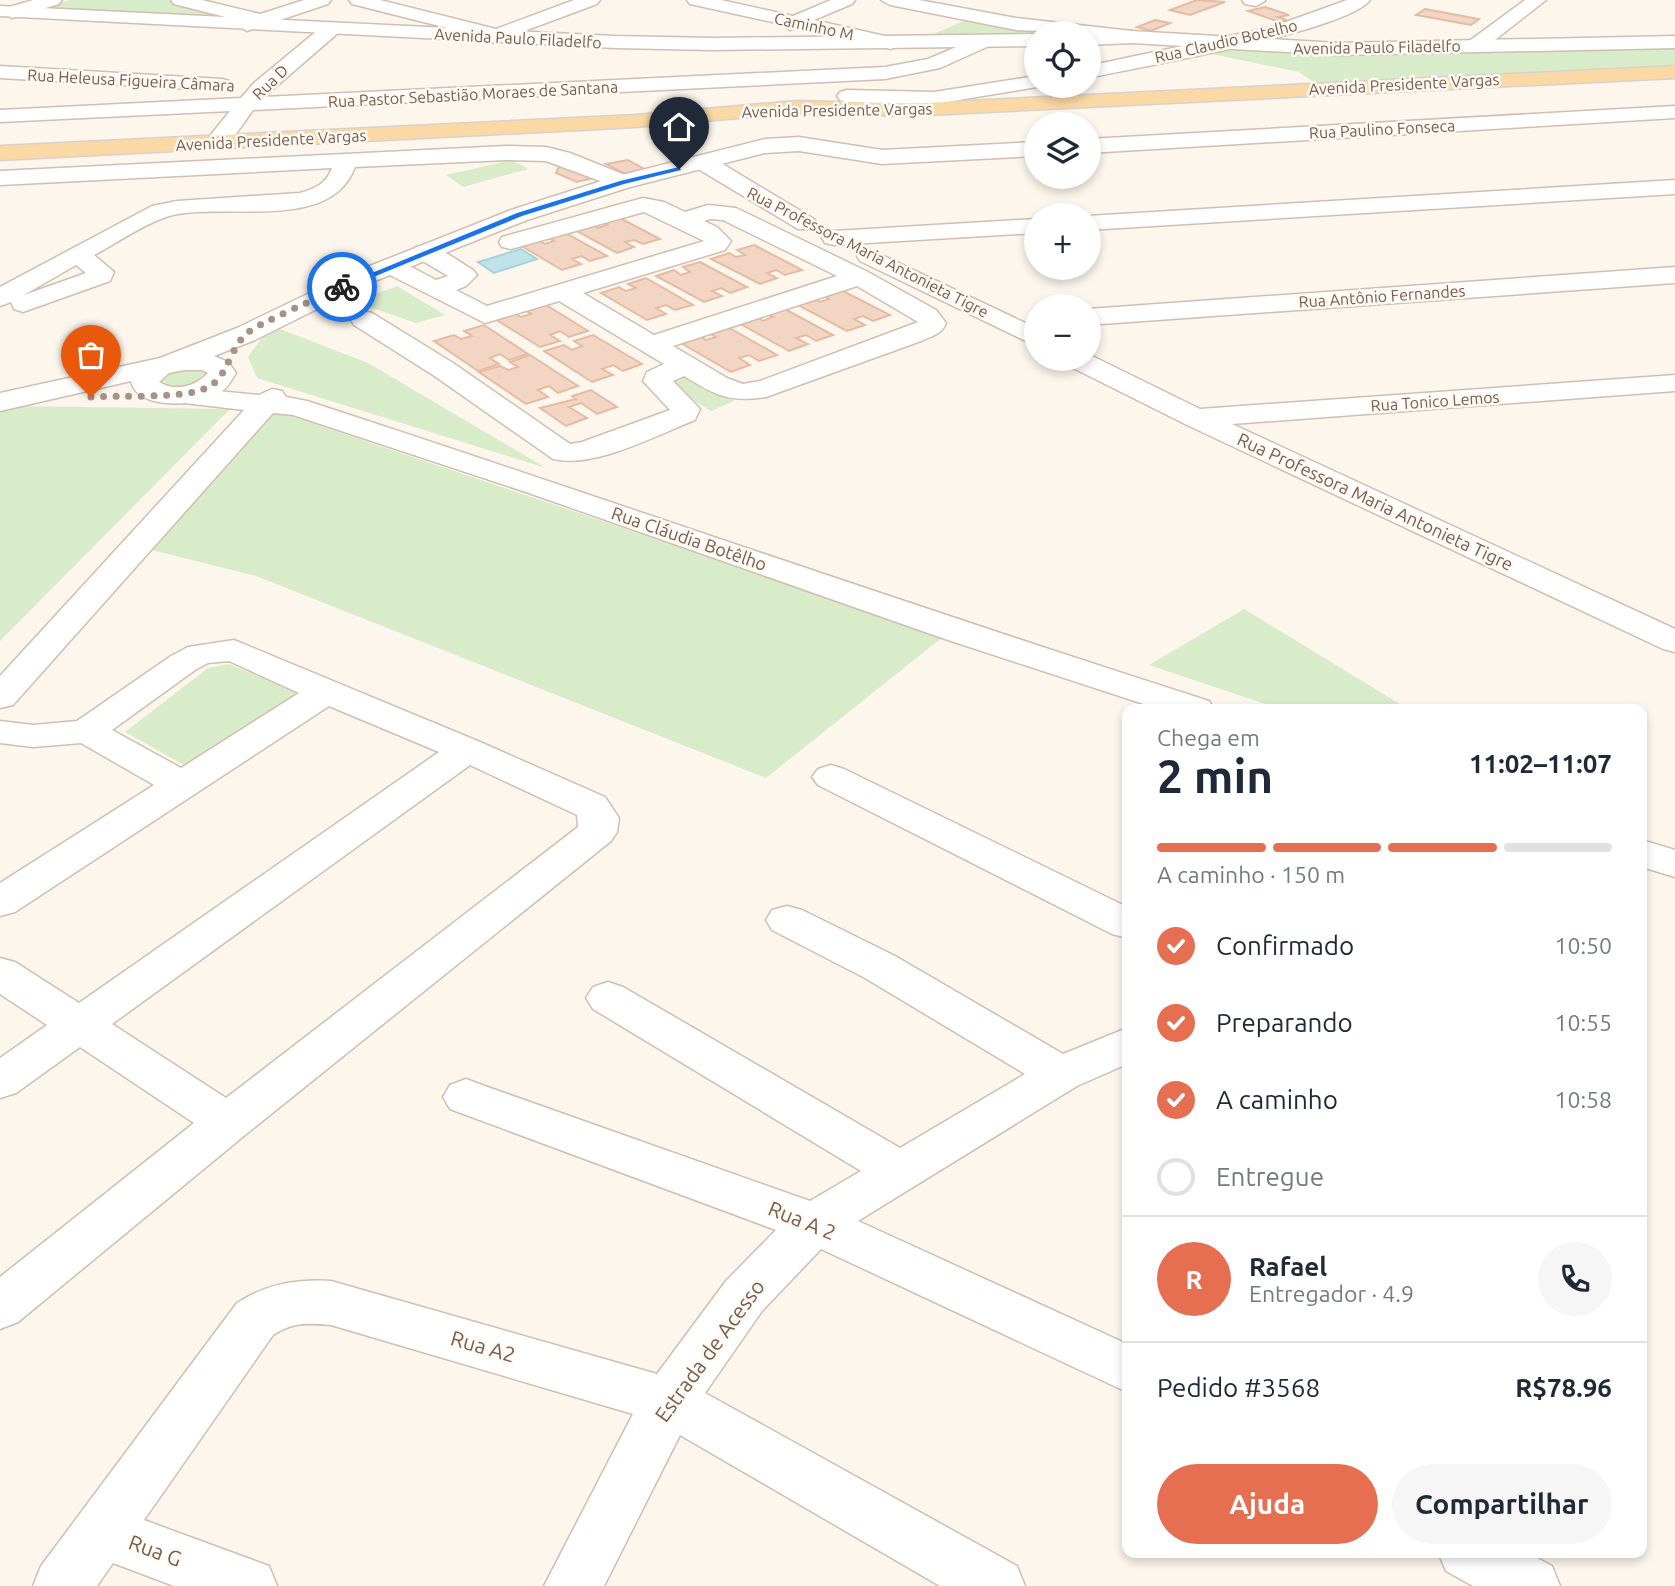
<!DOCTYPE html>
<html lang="pt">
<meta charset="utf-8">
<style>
body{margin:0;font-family:Ubuntu,sans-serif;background:#f6f6f7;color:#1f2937;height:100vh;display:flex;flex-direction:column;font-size:26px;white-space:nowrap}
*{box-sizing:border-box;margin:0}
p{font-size:23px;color:#747a83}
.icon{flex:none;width:38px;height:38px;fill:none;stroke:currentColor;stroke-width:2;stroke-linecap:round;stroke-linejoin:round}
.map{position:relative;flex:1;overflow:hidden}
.details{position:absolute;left:1122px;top:704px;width:525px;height:854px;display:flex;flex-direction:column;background:#fff;border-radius:14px;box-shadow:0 4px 10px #0003}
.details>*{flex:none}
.buttons{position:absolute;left:1024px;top:21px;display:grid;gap:14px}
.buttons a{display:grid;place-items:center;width:77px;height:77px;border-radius:50%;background:#fff;box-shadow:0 4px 10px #0003;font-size:35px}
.pin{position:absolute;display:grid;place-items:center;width:60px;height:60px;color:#fff;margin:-72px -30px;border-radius:50% 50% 50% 0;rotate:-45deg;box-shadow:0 0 7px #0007}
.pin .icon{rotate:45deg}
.courier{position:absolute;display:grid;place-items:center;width:70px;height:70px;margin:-35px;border:5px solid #1a73e8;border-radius:50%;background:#fff;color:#222;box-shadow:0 2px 9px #0007}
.summary em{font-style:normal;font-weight:700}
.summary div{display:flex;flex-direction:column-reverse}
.summary{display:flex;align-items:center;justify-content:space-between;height:119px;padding:0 35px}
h1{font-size:46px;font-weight:700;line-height:52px}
.bar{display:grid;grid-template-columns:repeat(4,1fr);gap:10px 7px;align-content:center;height:84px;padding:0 35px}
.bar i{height:9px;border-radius:5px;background:#e0e1e3}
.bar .current{background:#e76f51}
.bar p{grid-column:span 4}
.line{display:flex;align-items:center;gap:18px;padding:0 35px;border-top:2px solid #e0e1e3}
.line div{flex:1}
.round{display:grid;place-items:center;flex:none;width:74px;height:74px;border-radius:37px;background:#f6f6f7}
ol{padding:0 35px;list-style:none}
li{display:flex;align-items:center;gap:21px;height:77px}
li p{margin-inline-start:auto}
li .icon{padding:7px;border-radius:50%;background:#e76f51;color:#fff;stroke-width:4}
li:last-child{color:#747a83}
li i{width:38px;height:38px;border:4px solid #e0e1e3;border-radius:50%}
.cta{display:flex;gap:14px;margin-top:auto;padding:14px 35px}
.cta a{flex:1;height:80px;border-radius:42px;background:#e76f51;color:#fff;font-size:28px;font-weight:700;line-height:80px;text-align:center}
.cta a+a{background:#f6f6f7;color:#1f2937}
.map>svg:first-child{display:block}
.green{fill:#d8ecc9}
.water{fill:#bfe3e8;stroke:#a5d3da;stroke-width:2}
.building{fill:#f3d5c3;stroke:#e6bba3;stroke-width:2}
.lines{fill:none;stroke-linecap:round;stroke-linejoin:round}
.minor-casing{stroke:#d1beb0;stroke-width:3}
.tertiary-casing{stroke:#d1beb0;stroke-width:3}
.primary-casing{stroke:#dad1cd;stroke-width:3}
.minor{fill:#fff;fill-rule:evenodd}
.tertiary{fill:#fff;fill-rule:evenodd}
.primary{fill:#fbd9a5;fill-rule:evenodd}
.route{fill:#1a73e8}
.done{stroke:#a89285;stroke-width:7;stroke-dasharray:0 12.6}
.labels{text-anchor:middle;stroke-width:5;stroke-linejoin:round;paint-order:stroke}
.far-street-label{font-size:16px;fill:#7a5c4d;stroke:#fffaf3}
.street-label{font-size:18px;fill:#7a5c4d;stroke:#fffaf3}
.near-street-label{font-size:21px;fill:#7a5c4d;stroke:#fffaf3}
</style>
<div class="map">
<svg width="1675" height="1586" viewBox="0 0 1675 1586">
<rect width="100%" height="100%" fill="#fdf6ec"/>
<g class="green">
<polygon points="70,0 167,0 247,21 37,10"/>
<polygon points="968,19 1077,33 1036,33 1036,37 917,41"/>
<polygon points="1222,47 1675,47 1675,68 1318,85 1299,72 1203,52"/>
<polygon points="512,160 528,169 463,187 446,175"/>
<polygon points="397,286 445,315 416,323 355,302"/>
<polygon points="280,329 368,363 546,468 257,378 248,357 261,339"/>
<polygon points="205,364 216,378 179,390 158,383 168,370"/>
<polygon points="689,374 734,401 711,411 664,382"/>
<polygon points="13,406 230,409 0,641 0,408"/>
<polygon points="276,411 944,636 766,778 256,576 152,550"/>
<polygon points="1244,609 1408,709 1280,709 1149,665"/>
<polygon points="229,664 307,696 191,769 125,732 208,668"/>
</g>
<polygon class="water" points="521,249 537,259 494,273 478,262"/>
<g class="building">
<polygon points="1197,0 1225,2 1190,15 1170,10"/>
<polygon points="1265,7 1289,15 1278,17 1286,20 1279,22 1248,11"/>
<polygon points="1425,9 1479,19 1471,25 1416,15"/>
<polygon points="1155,20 1170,23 1151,31 1137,27"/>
<polygon points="628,160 646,170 627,175 606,164"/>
<polygon points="560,164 593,178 577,182 556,173"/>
<polygon points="616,216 660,239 643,244 634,240 625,242 634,247 617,253 573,229 591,224 598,228 607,225 599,221"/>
<polygon points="564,232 607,256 590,261 581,256 572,259 581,264 562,270 520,245 538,240 545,244 554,241 547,237"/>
<polygon points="754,245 802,270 785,275 776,270 767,273 777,278 760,284 711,259 729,253 736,257 745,255 737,250"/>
<polygon points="700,262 747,287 730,293 721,288 712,291 722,296 704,302 656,276 674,270 681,275 690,272 683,267"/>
<polygon points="646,278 693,305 675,310 666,305 656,308 666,314 647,320 601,293 619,287 626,291 636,288 628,284"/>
<polygon points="837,288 890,315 873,321 863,316 854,319 865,325 847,331 794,303 812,297 820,302 829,299 821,294"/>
<polygon points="543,303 588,331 569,337 560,331 550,335 560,341 540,347 495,319 514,313 521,317 531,314 524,309"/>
<polygon points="781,307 833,335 816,341 806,335 796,338 808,344 789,351 737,322 755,316 763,321 773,317 764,313"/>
<polygon points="484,325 528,354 509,360 500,354 490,358 499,364 478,371 434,341 454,335 461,339 472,336 464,331"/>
<polygon points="726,326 777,355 759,361 749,355 739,358 750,365 731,372 679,342 698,335 706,340 716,337 707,332"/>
<polygon points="593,335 642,364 623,371 613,365 602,369 613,375 592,382 544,351 564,345 572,350 582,346 574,341"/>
<polygon points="530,355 578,386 558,393 549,386 538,390 548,397 526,404 479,372 500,366 508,370 518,367 510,362"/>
<polygon points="591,390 617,407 597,414 581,403 569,407 587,418 566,426 540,408 576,399 572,396"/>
</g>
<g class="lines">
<defs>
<g id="minor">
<polygon points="33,0 62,0 59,4 12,18 3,12 6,8"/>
<polygon points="171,0 202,0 260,14 304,0 331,0 328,4 247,31 238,25 241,21 174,4"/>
<polygon points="349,0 380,0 496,29 574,0 600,0 597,4 492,43 483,37 352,4"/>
<polygon points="687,0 721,0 793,16 831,0 855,0 852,4 814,20 898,39 901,43 891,49 797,28 790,30 781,24 690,4"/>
<polygon points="881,0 919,0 1016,18 1132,31 1141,37 1132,43 1088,38 1088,33 1016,30 890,5"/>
<polygon points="1242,0 1264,0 1265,1 1256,6 1245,4"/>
<path d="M1347 0H1370C1345 32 1137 67 1088 78V66L1272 27Z"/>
<polygon points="1525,0 1546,0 1482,50 1468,50 1465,46 1468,42"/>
<path d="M331 23 338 25 340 29 338 33 264 97 885 67 928 59 982 36 992 42 989 46 940 68 885 79 253 110C242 124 229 152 208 147L205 142 230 111 0 122V110L241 98 254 83 324 25Z"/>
<polygon points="0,66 222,79 229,81 232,85 229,89 222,91 0,78"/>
<polygon points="1036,76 1036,86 1043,86 934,104 847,102 840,100 837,96 840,92 847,90 934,92"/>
<path d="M506 146 546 147 570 153 630 177 633 182 630 187 622 189 546 161 506 160 355 167C330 235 219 200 166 217 142 225 117 243 94 255L114 272 110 281 23 312 14 309 11 302 0 306V287L152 206 177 201 300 193C316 188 326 184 332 168L0 185V171ZM76 265 86 273 24 295Z"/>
<polygon points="703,155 711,157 814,219 818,224 814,229 798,229 695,167 692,162 695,157"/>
<polygon points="1675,180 1675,194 1088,230 1088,216"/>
<path d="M643 198 664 202 685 212 708 205 736 208 868 272 936 310 946 323C942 334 932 336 921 341L766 397C729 403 715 395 684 376L673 381 700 409 695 420C657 435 594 469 553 459L433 375 354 325 350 319 354 313 363 311 372 313 453 363 570 444 582 442 670 410 643 381 647 372 664 364 559 301 485 323 382 271 379 266 382 261 391 259 400 261 436 280 448 276 416 257 413 252 416 247C436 242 456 260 473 270L477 275 466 286 456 290 487 306 704 241 644 212 511 249 502 247 499 242 502 237ZM710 219 723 220 837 276 654 335 583 293 725 250 731 241 717 227 704 221ZM857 286 918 322 760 381 743 384 727 378 673 346Z"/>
<polygon points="1036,219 1036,233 834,245 825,243 822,238 825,233 834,231"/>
<polygon points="869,249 1036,328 1036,346 860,261 857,256 860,251"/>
<polygon points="1675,267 1675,283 1088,325 1088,309"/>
<polygon points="1088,354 1200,409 1675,375 1675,391 1232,424 1675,629 1675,652 1663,649 1185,424 1067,365 1063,359 1088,359"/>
<path d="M177 387 259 395 272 389 282 391 286 397 307 401C608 499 907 605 1209 701L1214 709H1159L945 639 526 492 293 415 273 413 13 705 0 708V676L244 410 167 401 163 395 167 389Z"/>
<path d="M234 640 480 742 605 797 619 818 617 832 611 841 245 1135 18 1322 0 1329V1277L194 1123 80 1047 16 1093 0 1098V1058L47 1025 0 994V958L15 962 79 1003 439 752 329 706 15 912 0 916V883L154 785 81 743 33 747 0 743V721L33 725 77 721 171 656 188 647ZM229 661 299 693 181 768 112 730 195 670 208 663ZM470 765 577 815 578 827 226 1098 112 1024Z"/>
<polygon points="831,765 844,769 1127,907 1127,938 1112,934 818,785 812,777 818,769"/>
<polygon points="1642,840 1675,850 1675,877 1642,867"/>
<path d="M787 906 802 910 895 956 1063 1054 1127 1028V1064L1077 1086 858 1221 1127 1344V1392L821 1249 762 1311 705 1393 1017 1566 1025 1586H940L680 1435 604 1586H544L633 1414 331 1325C308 1323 293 1322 273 1335L144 1520 269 1566 277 1586H174L113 1563 97 1586H33L41 1566 237 1303C267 1284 295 1279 331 1281L657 1374 726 1281 776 1230 450 1109 443 1097 450 1085 466 1079 482 1085 810 1201 861 1171 593 1009 586 998 593 987 608 982 623 987 900 1148 1025 1074 865 978 772 930 766 920 772 910Z"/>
<polygon points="1438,1552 1526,1552 1552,1566 1560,1586 1473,1586 1446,1571"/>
</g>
<g id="tertiary">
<polygon points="0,6 615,36 713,38 1036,34 1036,46 713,50 615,48 0,16"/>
<polygon points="1132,31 1338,43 1675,36 1675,48 1338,55 1132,43 1088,45 1088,33"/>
<polygon points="1675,106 1675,118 1088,153 1088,139"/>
<path d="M799 137 882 150 1036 142V156L882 164 799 151 765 153 630 187 527 220 365 285 255 340 214 356 228 362 236 373C231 381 227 389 218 394 198 406 137 411 131 381L0 411V393L160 358 237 328 347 275 511 210 614 177 765 139ZM185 370H202L208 373C195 387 175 392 159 382L169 373Z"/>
</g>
<polygon id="primary" points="1675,66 1675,78 906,116 796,113 636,127 0,160 0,146 636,115 796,101 906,104"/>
</defs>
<use href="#minor" class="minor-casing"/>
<use href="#tertiary" class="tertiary-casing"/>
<use href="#primary" class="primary-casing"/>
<use href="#minor" class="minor"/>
<use href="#tertiary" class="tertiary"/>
<use href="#primary" class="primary"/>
</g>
<polygon class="route" points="679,167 681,170 624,184 522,216 344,289 338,287 517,213 620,181"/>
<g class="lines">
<path class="done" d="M91 397C121 395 179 399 204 389 227 381 228 352 245 335 257 323 322 297 342 287"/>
</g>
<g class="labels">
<g class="far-street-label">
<text transform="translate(814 26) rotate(12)" y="6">Caminho M</text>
<text transform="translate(518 38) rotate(3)" y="6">Avenida Paulo Filadelfo</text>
<text transform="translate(1226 41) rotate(-13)" y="6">Rua Claudio Botelho</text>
<text transform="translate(1377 47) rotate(-1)" y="6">Avenida Paulo Filadelfo</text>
<text transform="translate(131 80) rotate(3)" y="6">Rua Heleusa Figueira Câmara</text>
<text transform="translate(270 82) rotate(-44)" y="6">Rua D</text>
<text transform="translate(1404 84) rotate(-3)" y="6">Avenida Presidente Vargas</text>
<text transform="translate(473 94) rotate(-3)" y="6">Rua Pastor Sebastião Moraes de Santana</text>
<text transform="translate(837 110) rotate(-1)" y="6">Avenida Presidente Vargas</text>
<text transform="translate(1382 129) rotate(-3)" y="6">Rua Paulino Fonseca</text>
<text transform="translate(271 140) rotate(-3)" y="6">Avenida Presidente Vargas</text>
<text transform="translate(868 252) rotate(27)" y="6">Rua Professora Maria Antonieta Tigre</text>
<text transform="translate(1382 296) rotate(-4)" y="6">Rua Antônio Fernandes</text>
<text transform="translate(1435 401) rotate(-4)" y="6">Rua Tonico Lemos</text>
</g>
<g class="street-label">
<text transform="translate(1375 502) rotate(25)" y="6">Rua Professora Maria Antonieta Tigre</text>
<text transform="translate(689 539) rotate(19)" y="6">Rua Cláudia Botêlho</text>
</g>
<g class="near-street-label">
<text transform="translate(802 1221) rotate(22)" y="7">Rua A 2</text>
<text transform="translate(483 1347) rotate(16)" y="7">Rua A2</text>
<text transform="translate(710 1351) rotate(-54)" y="7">Estrada de Acesso</text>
<text transform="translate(155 1551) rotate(20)" y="7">Rua G</text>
</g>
</g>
</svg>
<div class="buttons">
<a><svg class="icon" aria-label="locate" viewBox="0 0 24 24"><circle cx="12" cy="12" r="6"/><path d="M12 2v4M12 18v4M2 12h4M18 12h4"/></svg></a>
<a><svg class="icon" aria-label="layers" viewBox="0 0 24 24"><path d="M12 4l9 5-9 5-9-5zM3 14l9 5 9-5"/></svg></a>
<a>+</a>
<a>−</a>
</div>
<div class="pin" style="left:91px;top:397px;background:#ea580c"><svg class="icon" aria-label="bag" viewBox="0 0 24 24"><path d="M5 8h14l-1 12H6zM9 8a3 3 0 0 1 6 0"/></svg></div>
<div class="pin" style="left:679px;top:169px;background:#1f2937"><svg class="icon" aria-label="home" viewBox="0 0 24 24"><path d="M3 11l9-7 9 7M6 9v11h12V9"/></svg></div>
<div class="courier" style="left:342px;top:287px"><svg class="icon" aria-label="bike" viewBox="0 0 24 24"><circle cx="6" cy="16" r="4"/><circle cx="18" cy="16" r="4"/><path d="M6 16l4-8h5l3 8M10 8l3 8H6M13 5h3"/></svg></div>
<section class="details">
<div class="summary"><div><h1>2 min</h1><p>Chega em</p></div><em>11:02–11:07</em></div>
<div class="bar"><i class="current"></i><i class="current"></i><i class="current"></i><i></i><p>A caminho · 150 m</p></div>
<ol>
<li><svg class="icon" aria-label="check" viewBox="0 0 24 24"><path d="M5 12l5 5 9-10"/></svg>Confirmado<p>10:50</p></li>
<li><svg class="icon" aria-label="check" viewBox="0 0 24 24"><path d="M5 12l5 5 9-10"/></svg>Preparando<p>10:55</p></li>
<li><svg class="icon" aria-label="check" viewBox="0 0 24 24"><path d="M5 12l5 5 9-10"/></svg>A caminho<p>10:58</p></li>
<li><i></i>Entregue</li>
</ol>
<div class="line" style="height:126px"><b class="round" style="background:#e76f51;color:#fff">R</b><div><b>Rafael</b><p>Entregador · 4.9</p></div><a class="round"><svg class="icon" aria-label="phone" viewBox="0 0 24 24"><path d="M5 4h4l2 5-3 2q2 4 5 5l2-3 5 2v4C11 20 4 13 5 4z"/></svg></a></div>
<div class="line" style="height:91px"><div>Pedido #3568</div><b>R$78.96</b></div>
<div class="cta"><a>Ajuda</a><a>Compartilhar</a></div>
</section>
</div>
